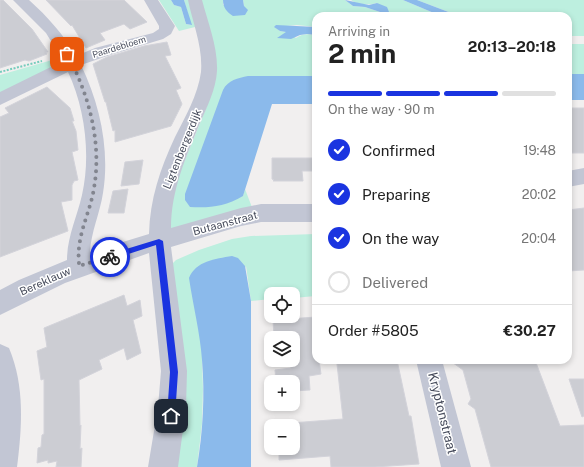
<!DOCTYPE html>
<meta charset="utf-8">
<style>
body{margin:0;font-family:"Public Sans",sans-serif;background:#f2f2f2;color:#222;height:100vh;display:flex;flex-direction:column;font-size:15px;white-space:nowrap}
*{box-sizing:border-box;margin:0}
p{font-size:13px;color:#767676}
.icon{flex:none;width:22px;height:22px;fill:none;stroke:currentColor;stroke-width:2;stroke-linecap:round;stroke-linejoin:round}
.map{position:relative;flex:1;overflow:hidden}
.panel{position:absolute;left:312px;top:12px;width:260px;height:352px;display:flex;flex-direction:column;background:#fff;border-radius:12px;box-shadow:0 2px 6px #0003}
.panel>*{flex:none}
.tools{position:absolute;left:264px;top:287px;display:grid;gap:8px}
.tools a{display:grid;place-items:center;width:36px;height:36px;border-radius:8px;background:#fff;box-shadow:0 2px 6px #0003;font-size:20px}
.pin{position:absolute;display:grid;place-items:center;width:34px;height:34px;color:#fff;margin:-17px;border-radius:8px;box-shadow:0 2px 6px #0006}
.courier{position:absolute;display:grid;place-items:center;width:40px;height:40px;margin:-20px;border:3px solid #1a34e0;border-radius:50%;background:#fff;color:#222;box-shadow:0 1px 5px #0007}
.overview em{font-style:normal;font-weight:700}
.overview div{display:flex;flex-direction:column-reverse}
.overview{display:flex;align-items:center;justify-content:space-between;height:68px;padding:0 16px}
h1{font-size:26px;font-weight:700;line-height:30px}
.bar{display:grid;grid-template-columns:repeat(4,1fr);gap:6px 4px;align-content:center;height:48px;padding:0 16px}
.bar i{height:5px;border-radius:3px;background:#e0e0e0}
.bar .on{background:#1a34e0}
.bar p{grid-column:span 4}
.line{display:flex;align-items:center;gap:10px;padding:0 16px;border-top:1px solid #e0e0e0}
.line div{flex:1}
ol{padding:0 16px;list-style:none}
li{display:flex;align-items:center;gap:12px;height:44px}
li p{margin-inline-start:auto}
li .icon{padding:4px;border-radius:50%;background:#1a34e0;color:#fff;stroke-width:4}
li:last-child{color:#767676}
li i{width:22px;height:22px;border:2px solid #e0e0e0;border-radius:50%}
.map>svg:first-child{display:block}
.green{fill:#bdefdf}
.water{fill:#8bbaeb}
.building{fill:#cccdd3;stroke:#d3d3da}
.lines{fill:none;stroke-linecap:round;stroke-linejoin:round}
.path{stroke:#75ccbc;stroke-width:2;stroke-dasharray:2 1.5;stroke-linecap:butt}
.minor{fill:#c2c6d4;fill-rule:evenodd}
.route{fill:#1a34e0}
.done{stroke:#82858f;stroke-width:4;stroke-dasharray:0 7.2}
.labels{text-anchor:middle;stroke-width:3;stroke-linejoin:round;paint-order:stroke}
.far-street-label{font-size:9px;fill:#474c5c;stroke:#fff}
.street-label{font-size:11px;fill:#474c5c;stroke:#fff}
.near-street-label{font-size:13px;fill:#474c5c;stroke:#fff}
</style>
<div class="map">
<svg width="584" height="467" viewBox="0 0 584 467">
<rect width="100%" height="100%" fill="#f1efef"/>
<g class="green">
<polygon points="159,0 171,0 174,5 181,7 186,24 191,25 184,0 189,0 199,26 179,31"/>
<path d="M200 0H223V5L244 6 243 0H345L353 6 365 7 386 14 377 3C370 5 357 5 351 0H403L441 16H316V27L297 25 275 27 280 31 287 32 296 38C303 33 308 34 316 35V76H248L243 196 245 189 253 210 170 231 169 215 175 184 207 106Z"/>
<polygon points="417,0 584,0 584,36 568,36 568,16 459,16"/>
<rect x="568" y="44" width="16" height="30"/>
<polygon points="66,56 69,62 0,95 0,75"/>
<polygon points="316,234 316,296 293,298 293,294 271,294 271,299 251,301 246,266 202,359 203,389 202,424 197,467 175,467 172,264 176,260 199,250 232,239 251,236"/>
</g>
<g class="water">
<polygon points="171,0 184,0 192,25 186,24 181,7 174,5"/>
<path d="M223 0H243L244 6 248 10 245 15 233 16C227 12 223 8 223 0Z"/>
<polygon points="345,0 369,5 377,3 387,7 389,12 386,14 365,7 353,6"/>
<polygon points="403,0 417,0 459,16 441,16"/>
<polygon points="276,25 316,27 316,35 307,34 300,35 291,39 277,38 286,32 280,31 274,27"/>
<rect x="568" y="74" width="16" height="26"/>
<path d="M248 76H316V104H272L243 196C225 207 209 208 190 207L185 200V194L223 90C228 80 238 78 248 76Z"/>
<path d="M232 256 238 258 245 266 251 301V467H197C203 432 205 395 202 360 200 333 193 305 189 278 196 261 215 259 232 256Z"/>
</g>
<g class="building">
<polygon points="0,0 3,0 32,29 48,52 46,52 47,54 29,61 25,60 0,68"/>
<polygon points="46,0 124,0 147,22 130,29 124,24 100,33 105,40 86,48 72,25 71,26"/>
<polygon points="167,42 171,55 165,56 181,88 176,90 182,104 171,126 115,142 115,130 113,131 106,102 105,102 93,64 107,57 144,46"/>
<polygon points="47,87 70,108 74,121 72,121 76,131 78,150 72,152 78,180 74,181 72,185 72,200 61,202 68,231 0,257 0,117 9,113 5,108"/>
<rect x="568" y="108" width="16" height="45"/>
<polygon points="272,158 312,158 313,171 302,171 303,181 273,181 274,180 272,179"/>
<polygon points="143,160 139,184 121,186 125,162"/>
<polygon points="128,189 124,213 108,213 113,191"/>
<polygon points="584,208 584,270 568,271 568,210"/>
<polygon points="124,295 127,306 140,300 142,316 133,320 141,353 127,360 124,348 99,360 102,369 79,380 80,426 81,425 80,449 82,448 81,467 56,467 57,461 48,463 48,460 37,463 38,448 41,447 42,435 44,434 44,379 41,380 37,351 47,347 44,328"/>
<polygon points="316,317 316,360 319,360 321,374 309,376 310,390 293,391 293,382 276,382 275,370 291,368 290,360 293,360 293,338 274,338 273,320"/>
<polygon points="397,360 409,416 411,416 419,464 375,467 331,467 330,456 279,460 279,448 293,448 293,426 278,426 278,424 343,419 337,364"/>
<polygon points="449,360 535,360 560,426 584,425 584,467 491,467 475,409 468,404 471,399 463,370"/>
<polygon points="569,379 584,379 584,416 582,417"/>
</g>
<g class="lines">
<polyline class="path" points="0,72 42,61"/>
<g class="minor">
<path d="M13 0H29C48 17 63 34 76 56L95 48 153 33 159 29V26L144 0H158L175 26 171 34 163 39 107 56 81 65C100 104 110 150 103 193 100 213 91 232 90 252L149 234C150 199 160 169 175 137 185 117 198 95 201 72 203 47 193 24 188 0H202C208 23 218 47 217 71 216 89 207 107 200 123 186 157 171 190 171 228L241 208 261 204H316V222H261L241 226 171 247 187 371 186 407 178 467H148L158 407 161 371 149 253 65 283 0 315V290L19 280 67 260C67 237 77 217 82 195 91 156 85 108 68 72L0 105V92L63 61 46 33Z"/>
<polygon points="584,168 584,184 568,187 568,171"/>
<path d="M0 344 9 348C25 386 22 427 17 467H0Z"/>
<polygon points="416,360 442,360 471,467 441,467"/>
</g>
</g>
<polygon class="route" points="159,239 163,241 178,372 175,416 174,419 171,420 168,419 167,416 170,372 156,245 110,260 106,257 110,254"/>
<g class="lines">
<path class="done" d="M67 54C89 94 102 143 94 188 91 208 81 227 79 248 78 253 79 260 79 266L110 257"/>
</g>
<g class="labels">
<g class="far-street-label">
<text transform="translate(119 47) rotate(-17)" y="3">Paardebloem</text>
</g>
<g class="street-label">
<text transform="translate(182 149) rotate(-68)" y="4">Ligtenbergerdijk</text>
<text transform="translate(225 223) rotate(-15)" y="4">Butaanstraat</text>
<text transform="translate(45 281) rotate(-24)" y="4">Bereklauw</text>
</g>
<g class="near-street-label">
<text transform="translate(443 413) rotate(76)" y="5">Kryptonstraat</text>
</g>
</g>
</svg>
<div class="tools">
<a><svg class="icon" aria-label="locate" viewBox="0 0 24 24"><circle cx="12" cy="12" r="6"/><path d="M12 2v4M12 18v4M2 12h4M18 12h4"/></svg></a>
<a><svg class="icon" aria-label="layers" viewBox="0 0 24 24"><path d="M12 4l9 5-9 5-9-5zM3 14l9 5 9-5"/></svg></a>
<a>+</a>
<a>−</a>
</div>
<div class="pin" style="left:67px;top:54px;background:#ea580c"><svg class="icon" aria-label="bag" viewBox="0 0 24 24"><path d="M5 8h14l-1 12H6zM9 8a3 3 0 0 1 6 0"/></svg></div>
<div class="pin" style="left:171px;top:416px;background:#1f2937"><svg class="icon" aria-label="home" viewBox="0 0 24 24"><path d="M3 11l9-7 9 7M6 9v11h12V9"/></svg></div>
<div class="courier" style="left:110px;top:257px"><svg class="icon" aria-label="bike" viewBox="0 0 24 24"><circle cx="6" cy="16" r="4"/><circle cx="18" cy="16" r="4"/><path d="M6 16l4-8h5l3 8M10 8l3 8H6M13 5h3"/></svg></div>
<section class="panel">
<div class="overview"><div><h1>2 min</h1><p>Arriving in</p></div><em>20:13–20:18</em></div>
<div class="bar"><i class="on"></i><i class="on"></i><i class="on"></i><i></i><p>On the way · 90 m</p></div>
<ol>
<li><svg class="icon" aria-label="check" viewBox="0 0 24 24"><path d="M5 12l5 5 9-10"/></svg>Confirmed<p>19:48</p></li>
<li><svg class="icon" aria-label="check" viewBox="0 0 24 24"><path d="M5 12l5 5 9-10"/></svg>Preparing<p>20:02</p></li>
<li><svg class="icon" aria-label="check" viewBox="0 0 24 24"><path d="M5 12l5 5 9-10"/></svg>On the way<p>20:04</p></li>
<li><i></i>Delivered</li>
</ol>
<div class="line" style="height:52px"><div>Order #5805</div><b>€30.27</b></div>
</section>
</div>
